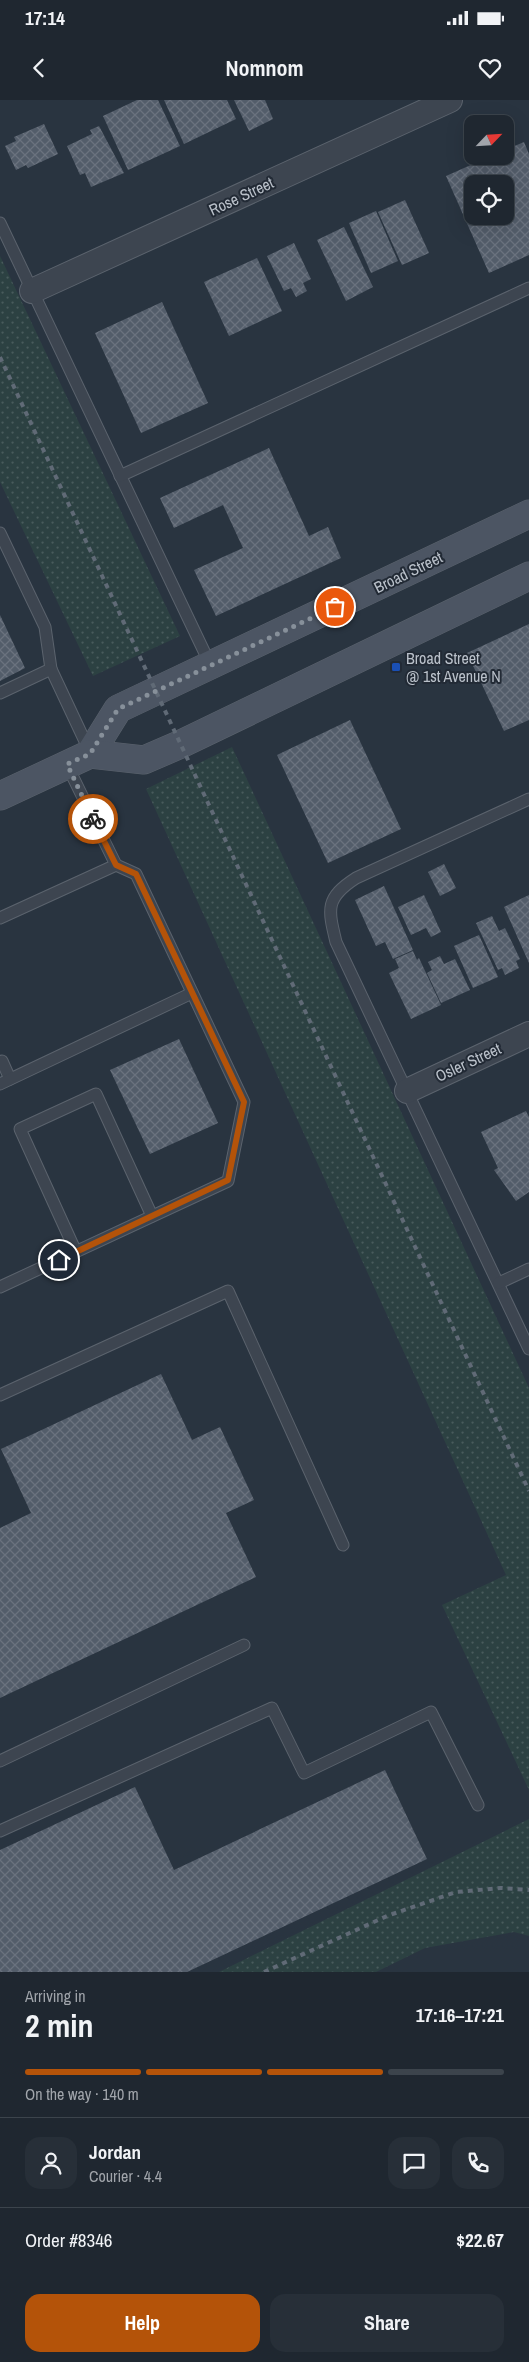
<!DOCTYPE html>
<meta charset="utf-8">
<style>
body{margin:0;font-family:"Archivo Narrow",sans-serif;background:#272f38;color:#f1f3f6;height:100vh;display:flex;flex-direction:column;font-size:19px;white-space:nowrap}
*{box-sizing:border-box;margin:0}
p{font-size:16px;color:#a1a5ab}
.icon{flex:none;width:28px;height:28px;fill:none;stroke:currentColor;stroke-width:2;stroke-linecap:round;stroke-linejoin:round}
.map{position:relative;height:1872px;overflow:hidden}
.sheet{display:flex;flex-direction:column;background:#1f2730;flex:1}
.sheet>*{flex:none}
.needle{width:32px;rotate:65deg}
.fabs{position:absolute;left:464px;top:15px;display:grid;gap:10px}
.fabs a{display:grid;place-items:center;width:50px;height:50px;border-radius:10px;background:#1f2730;box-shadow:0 5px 20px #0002,0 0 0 1px #3c444c;font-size:25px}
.pin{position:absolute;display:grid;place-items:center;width:42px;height:42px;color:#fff;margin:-21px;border:2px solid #fff;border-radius:50%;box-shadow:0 1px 5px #0007}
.courier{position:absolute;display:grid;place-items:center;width:50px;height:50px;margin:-25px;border:4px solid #b45309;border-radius:50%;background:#fff;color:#222;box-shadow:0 1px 6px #0007}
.headline em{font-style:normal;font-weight:700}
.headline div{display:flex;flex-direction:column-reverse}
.headline{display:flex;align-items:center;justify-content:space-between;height:85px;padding:0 25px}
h1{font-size:32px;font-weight:700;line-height:38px}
.bar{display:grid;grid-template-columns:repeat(4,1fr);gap:8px 5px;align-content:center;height:60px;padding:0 25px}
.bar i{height:6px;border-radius:4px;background:#3c444c}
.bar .selected{background:#b45309}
.bar p{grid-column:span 4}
.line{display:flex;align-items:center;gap:12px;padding:0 25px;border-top:1px solid #3c444c}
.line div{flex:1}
.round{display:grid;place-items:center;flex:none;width:52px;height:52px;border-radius:15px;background:#272f38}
.cta{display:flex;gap:10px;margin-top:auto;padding:10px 25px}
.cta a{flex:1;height:58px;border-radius:15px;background:#b45309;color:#fff;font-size:20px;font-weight:700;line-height:58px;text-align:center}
.cta a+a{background:#272f38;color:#f1f3f6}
.status{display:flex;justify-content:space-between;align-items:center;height:35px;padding:0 25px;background:#1f2730;direction:ltr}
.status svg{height:14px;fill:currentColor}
header{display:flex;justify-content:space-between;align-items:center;height:65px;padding:0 25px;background:#1f2730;font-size:22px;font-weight:700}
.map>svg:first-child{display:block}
.grass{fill:url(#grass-dots)}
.building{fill:url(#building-cross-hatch);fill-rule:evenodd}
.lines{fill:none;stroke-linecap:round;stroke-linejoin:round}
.lane-casing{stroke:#5b636d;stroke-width:13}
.street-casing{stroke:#5b636d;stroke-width:26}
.secondary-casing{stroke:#5b636d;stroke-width:29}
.lane{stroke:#3d4550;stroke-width:11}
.street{stroke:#3d4550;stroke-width:24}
.secondary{stroke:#4c5563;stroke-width:28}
.rail{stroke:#606a76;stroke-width:4;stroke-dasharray:5 5;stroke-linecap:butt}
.done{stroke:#87909a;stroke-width:5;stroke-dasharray:0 9}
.route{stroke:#b45309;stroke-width:6}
.transit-dot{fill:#1a4fb4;stroke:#222a35;stroke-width:2}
.labels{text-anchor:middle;stroke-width:4;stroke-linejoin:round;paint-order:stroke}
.street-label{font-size:16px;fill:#bac1ca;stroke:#222a35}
.poi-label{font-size:16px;fill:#bac1ca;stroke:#222a35;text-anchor:start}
</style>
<div class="status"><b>17:14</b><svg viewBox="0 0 49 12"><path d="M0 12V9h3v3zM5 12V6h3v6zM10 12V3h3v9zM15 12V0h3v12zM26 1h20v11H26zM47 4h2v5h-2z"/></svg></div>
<header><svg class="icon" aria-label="back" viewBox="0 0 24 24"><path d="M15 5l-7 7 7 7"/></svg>Nomnom<svg class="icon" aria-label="heart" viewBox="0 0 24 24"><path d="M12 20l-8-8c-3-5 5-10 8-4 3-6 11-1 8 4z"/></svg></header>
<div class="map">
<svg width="529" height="1872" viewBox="0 0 529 1872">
<defs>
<pattern id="grass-dots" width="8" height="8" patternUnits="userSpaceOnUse" patternTransform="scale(1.25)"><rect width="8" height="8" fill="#2c4142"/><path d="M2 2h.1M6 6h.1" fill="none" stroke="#485b5c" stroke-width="1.8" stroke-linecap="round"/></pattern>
<pattern id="building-cross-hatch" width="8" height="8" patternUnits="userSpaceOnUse" patternTransform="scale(1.25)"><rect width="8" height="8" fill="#535d6a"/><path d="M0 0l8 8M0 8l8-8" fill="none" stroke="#6a727e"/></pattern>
</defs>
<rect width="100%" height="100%" fill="#293440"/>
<g class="grass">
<polygon points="0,156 180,536 93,576 0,382"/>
<polygon points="232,647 529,1288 529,1690 442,1505 506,1475 146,689"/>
<polygon points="529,1719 529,1836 514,1832 425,1848 376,1872 219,1872"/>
</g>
<g class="building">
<polygon points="137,0 158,0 180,46 128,70 103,16"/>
<polygon points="164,0 227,0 236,19 184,44"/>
<polygon points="234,0 265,0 273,19 249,31"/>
<polygon points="44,24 58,54 28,68 26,65 16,70 5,46 16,41 14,37"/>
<polygon points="99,26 124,73 91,87 85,73 80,75 67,46 92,34 90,30"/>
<path d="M524 42 529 54V155L489 173 446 76 491 56H505V50ZM472 84H505V116H472Z"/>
<polygon points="405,100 429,153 402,165 378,112"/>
<polygon points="376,111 398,161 371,173 349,123"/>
<polygon points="344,127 373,187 346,201 317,140"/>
<polygon points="294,143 311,179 303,183 307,191 296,197 291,188 284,191 267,156"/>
<polygon points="257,158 282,211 229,236 204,182"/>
<polygon points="162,202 208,303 141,333 95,233"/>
<polygon points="269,348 309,436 328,427 341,458 216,516 194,470 243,448 223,405 174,428 160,398"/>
<polygon points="0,515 25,568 0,581"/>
<polygon points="529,524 529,620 504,631 467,553"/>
<polygon points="350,620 401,729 328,763 277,655"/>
<polygon points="444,764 456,788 440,796 428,772"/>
<polygon points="384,786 413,850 393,859 385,842 376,846 355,800"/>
<polygon points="424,795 441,832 431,837 426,828 411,835 398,807"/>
<polygon points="529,795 529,863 504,807"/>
<polygon points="492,816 499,831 505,828 520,859 516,861 519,868 505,875 502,868 498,870 476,823"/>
<polygon points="479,835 498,877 473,888 454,846"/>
<polygon points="413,851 417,860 419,858 441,905 411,919 389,873 399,868 395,859"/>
<polygon points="440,856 444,864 455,859 470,890 441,903 427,873 432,870 428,862"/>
<polygon points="179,939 218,1023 150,1054 110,970"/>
<polygon points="526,1011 529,1017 529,1092 516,1101 494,1070 498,1068 481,1032"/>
<polygon points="161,1274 192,1340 220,1327 254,1400 226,1413 256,1477 0,1598 0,1428 31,1413 1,1349"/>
<polygon points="385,1670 427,1759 187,1872 0,1872 0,1750 135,1687 174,1770"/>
</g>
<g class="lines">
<defs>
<g id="lane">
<polyline points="0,123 211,566"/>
<polyline points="120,376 529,188"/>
<polyline points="0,433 45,527 51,569"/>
<polyline points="0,593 51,569 90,652"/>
<path d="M529 699 356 778C325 798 328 809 336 842L529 1249"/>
<polyline points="0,818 116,765 67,665"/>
<polyline points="2,961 10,979"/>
<polyline points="0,984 192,893"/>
<polyline points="76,1152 20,1029 96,994 152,1116"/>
<polyline points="499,1183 529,1169"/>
<polyline points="0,1187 228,1081 244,1002 136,774 116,765"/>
<polyline points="0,1295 228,1191 343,1445"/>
<polyline points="0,1661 244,1545"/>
<polyline points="0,1731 272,1608 304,1673 431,1612 478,1705"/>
</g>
<g id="street">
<polyline points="32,191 450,0"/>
<polyline points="407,991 529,934"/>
</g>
<g id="secondary">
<polyline points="90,654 118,609 529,414"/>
<polyline points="0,696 90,654 144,660 181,644 529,476"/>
</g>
</defs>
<use href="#lane" class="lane-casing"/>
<use href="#street" class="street-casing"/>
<use href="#secondary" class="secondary-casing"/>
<use href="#lane" class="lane"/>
<use href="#street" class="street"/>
<use href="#secondary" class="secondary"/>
<g class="rail">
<polyline points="0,257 529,1391"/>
<polyline points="264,1872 387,1816 456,1792 501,1788 529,1790"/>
</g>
</g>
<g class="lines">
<polyline class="done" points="93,719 67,664 90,654 118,609 335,507"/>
<polyline class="route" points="59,1160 228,1080 244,1002 136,774 116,765 93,719"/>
</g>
<rect class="transit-dot" x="391" y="562" width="10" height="10" rx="2.5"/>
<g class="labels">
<g class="street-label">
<text transform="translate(241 96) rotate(-25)" y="6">Rose Street</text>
<text transform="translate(408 472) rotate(-26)" y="6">Broad Street</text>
<text transform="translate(468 962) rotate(-25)" y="6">Osler Street</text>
</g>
<g class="poi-label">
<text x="406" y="564">Broad Street<tspan x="406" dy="18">@ 1st Avenue N</tspan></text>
</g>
</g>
</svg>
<div class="fabs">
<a><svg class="needle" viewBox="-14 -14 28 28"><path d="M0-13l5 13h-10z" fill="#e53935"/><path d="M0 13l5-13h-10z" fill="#a1a5ab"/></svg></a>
<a><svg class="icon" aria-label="locate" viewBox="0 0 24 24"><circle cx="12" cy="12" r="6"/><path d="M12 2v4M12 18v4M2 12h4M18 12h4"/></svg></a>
</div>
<div class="pin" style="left:335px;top:507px;background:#ea580c"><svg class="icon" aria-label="bag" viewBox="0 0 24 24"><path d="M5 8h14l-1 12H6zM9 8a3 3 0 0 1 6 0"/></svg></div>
<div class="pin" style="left:59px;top:1160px;background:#1f2937"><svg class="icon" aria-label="home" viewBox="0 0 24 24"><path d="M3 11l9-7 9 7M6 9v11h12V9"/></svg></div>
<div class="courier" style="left:93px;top:719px"><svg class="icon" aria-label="bike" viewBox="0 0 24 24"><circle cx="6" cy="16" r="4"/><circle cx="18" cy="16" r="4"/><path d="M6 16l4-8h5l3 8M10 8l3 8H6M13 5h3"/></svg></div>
</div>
<section class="sheet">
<div class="headline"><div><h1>2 min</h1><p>Arriving in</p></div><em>17:16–17:21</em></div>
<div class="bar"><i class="selected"></i><i class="selected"></i><i class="selected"></i><i></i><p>On the way · 140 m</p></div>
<div class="line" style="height:90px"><a class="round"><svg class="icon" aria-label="person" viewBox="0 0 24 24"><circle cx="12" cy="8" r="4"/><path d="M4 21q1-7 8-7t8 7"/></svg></a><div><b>Jordan</b><p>Courier · 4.4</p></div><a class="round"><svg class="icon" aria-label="chat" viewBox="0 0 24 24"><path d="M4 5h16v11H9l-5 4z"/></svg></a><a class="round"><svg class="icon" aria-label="phone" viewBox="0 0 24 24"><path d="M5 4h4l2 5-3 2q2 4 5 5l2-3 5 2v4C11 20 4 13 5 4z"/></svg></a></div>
<div class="line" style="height:65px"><div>Order #8346</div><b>$22.67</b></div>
<div class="cta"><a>Help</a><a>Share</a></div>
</section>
